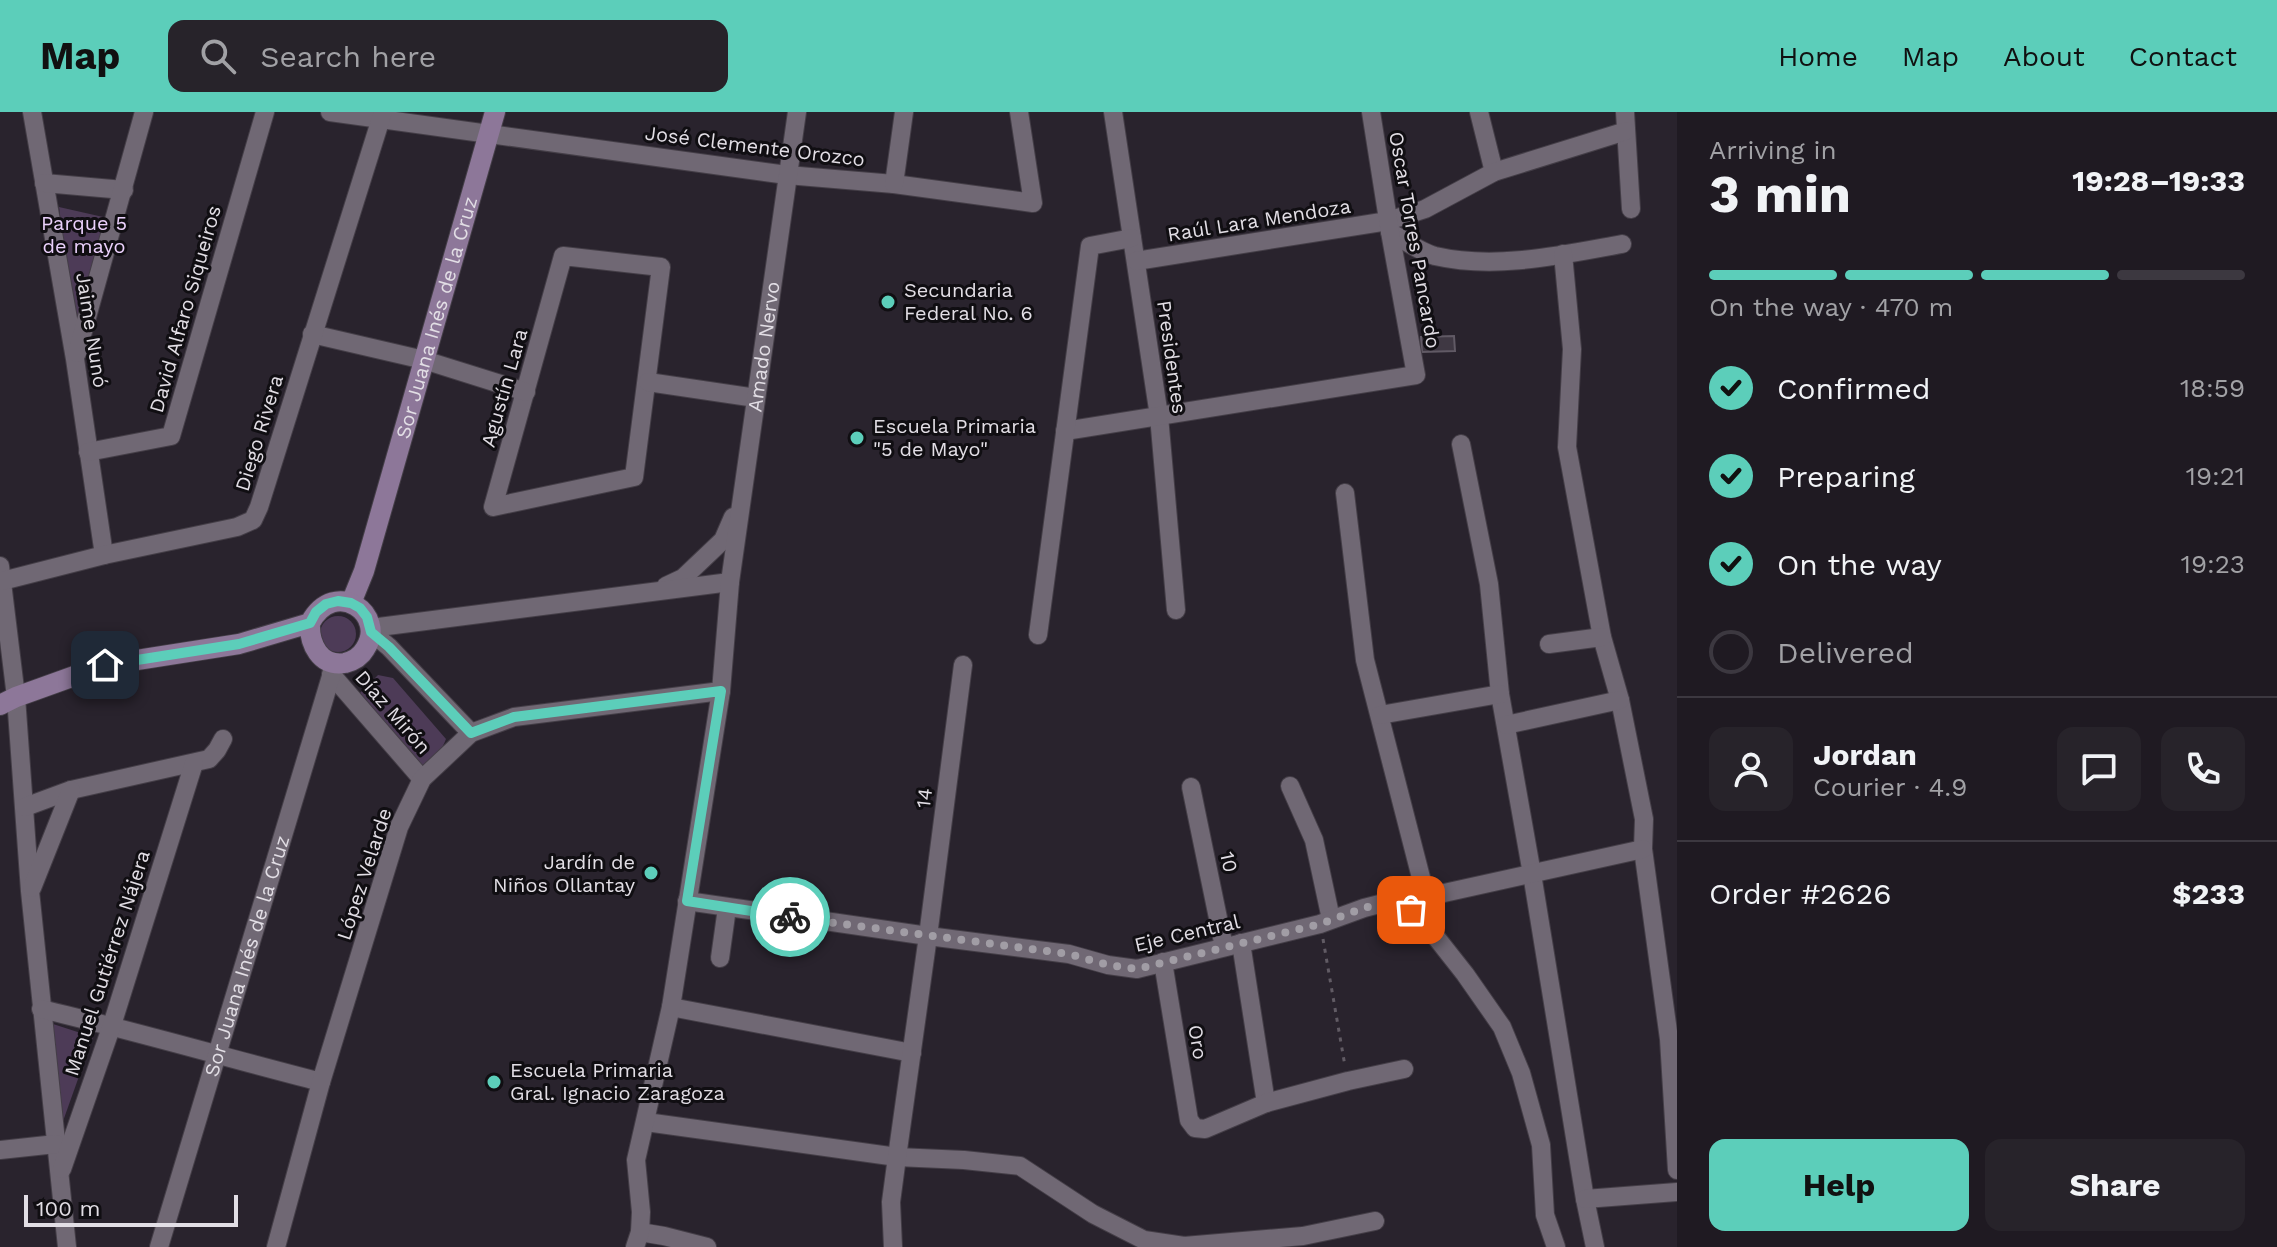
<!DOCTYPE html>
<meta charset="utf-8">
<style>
body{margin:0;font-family:"Work Sans",sans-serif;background:#27232a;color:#f1f3f6;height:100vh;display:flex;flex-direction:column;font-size:30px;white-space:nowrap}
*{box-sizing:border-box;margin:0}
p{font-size:26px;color:#a1a1a5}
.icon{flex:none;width:44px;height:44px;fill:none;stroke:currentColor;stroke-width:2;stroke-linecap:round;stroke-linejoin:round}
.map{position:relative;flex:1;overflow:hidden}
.side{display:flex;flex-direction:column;background:#1f1a22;width:600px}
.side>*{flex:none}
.scale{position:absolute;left:24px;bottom:20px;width:214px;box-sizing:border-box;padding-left:8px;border:4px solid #e2dee5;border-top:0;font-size:22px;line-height:28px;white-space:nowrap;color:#e2dee5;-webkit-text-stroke:6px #100e12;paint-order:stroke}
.pin{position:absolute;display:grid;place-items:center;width:68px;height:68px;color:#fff;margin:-34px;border-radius:16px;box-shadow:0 4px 12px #0006}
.courier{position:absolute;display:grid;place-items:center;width:80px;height:80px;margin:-40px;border:6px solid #5cceba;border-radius:50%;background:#fff;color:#222;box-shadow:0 2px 10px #0007}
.headline em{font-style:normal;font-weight:700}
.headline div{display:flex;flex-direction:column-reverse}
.headline{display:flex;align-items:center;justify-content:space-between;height:136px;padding:0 32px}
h1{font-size:52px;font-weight:700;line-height:60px}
.bar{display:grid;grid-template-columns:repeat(4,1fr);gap:12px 8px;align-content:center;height:96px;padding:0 32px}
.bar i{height:10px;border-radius:6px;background:#3c3840}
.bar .current{background:#5cceba}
.bar p{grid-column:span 4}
.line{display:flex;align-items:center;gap:20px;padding:0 32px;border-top:2px solid #3c3840}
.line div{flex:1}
.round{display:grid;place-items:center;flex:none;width:84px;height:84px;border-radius:16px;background:#27232a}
ol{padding:0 32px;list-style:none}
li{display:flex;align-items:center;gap:24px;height:88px}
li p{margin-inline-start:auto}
li .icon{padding:8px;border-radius:50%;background:#5cceba;color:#111;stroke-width:4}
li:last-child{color:#a1a1a5}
li i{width:44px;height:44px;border:4px solid #3c3840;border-radius:50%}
.cta{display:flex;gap:16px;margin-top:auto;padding:16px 32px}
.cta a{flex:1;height:92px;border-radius:16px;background:#5cceba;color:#111;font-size:32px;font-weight:700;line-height:92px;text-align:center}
.cta a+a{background:#27232a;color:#f1f3f6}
header{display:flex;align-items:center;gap:48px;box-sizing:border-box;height:112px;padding:0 40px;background:#5cceba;color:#111}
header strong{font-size:38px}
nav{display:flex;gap:44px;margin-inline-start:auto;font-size:28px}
.search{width:560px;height:72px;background:#27232a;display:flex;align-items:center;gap:20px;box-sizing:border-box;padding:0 28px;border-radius:16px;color:#a1a1a5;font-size:30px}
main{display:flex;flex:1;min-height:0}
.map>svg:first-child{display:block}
.green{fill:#4d3b57}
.building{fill:#3f3843;stroke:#615a65;stroke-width:2}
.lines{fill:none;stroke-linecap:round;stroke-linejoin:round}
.street-casing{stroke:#443e47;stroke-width:20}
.secondary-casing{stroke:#443e47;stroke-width:22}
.path{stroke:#615b64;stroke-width:3;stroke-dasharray:4 6;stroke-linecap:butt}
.street{stroke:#706874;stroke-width:18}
.secondary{stroke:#8d7799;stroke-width:20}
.done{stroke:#a19da5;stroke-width:8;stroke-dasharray:0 14.4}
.route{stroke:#5cceba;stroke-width:10}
.poi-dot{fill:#5cceba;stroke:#100e12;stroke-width:3}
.labels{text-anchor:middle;stroke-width:6;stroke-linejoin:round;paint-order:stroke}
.street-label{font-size:20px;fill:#e2dee5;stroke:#100e12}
.park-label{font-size:20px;fill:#ead0fb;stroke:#100e12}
.poi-label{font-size:20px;fill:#e2dee5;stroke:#100e12;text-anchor:start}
</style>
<header>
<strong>Map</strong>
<div class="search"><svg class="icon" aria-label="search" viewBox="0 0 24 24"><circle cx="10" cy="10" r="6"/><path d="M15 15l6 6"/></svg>Search here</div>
<nav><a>Home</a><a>Map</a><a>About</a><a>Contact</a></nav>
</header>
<main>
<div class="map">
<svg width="1677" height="1135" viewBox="0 0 1677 1135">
<rect width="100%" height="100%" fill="#29232d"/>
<g class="green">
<polygon points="59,95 112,107 74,218"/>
<circle cx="338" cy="522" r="18"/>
<path d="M378 563 393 566 446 627C441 640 431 653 416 655L359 582Z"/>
<polygon points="53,912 93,925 62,1012"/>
</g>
<polygon class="building" points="1454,224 1455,239 1422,240 1421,225"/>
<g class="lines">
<defs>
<g id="street">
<polyline points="32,0 75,247 104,443"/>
<polyline points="330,0 787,63 894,72 1033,91 1019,0"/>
<polyline points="1113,0 1159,304 1176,498"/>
<polyline points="1479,0 1494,60"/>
<polyline points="1625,0 1631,97"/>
<polyline points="44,71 124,78"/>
<polyline points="894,72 904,0"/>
<path d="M1390 120C1404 128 1420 140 1435 144 1496 158 1561 143 1622 132"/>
<polyline points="1563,142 1572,237 1567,335 1602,525 1620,588 1644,707 1643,737 1669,927 1677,1058"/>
<polygon points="563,144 661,155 634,365 493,395"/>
<polyline points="1136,149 1388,109 1425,97 1494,60 1626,19"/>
<polyline points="312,222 424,248 526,280"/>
<polyline points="77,241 144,0"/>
<polyline points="648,270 756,286"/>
<polyline points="1065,319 1416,263 1390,120 1371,0"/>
<polyline points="1461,332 1489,472 1500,582 1532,762 1585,1087 1595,1135"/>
<polyline points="88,340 171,324 265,0"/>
<polyline points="1345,381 1365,548 1426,785"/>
<polyline points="0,454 16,585 30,779 67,1135"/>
<polyline points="2,469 104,443 237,415 253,408 259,395 383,0"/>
<polyline points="666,474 683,466 723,428 733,405"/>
<polyline points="371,516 730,470"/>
<polyline points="371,520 389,535 471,621"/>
<polyline points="1038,523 1090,134 1132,126"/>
<polyline points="1549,532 1602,525"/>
<polyline points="331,562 422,667"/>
<polyline points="1380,603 1500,582"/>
<polyline points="1506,613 1620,588"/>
<polyline points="1290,674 1314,728 1331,807"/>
<polyline points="1191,675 1224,835"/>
<polyline points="25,695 71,678 209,647 217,638 223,627"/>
<polyline points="32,776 71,678"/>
<polyline points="1399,787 1424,810 1465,862 1502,915 1521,961 1541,1033 1545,1103 1556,1135"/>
<polyline points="687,789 928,824 1069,842 1108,853 1137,857 1320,812 1364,796 1399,787 1426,785 1643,737"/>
<polyline points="1241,831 1266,991"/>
<polyline points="720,846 727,796"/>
<polyline points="1163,850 1189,1008 1195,1016 1205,1017 1266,991 1348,969 1404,957"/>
<polyline points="671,895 912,941"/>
<path d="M41 897C135 919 227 946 321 970"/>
<polyline points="646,1010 897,1045 964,1048 1020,1054 1093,1102 1144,1128 1184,1134 1303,1124 1375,1109"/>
<polyline points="0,1038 56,1032"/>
<polyline points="62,1057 112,913 194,651"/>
<polyline points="1585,1087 1677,1080"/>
<polyline points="640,1120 664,1124 707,1135"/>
<path id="s1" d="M159 1135 335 551"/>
<polyline points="276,1135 321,970 399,715 422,667 471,621 514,605 721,579"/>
<path id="s2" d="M635 1135 640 1120 641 1100 636 1048 671 895 721 579 730 470 797 0"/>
<polyline points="893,1135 891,1090 897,1045 928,824 963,553"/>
</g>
<g id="secondary">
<path id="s3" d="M351 491 364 459 495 0"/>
<path d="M0 593 16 585 105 553 239 532 310 511C335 464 388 503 365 537 361 544 353 549 345 551 320 555 309 532 310 511"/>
</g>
</defs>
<use href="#street" class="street-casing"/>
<use href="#secondary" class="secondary-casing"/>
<polyline class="path" points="1323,827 1345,954"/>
<use href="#street" class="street"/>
<use href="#secondary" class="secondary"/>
</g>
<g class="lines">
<polyline class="done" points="790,805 1069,842 1108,853 1137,857 1320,812 1364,796 1399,787 1411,798"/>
<polyline class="route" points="105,553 239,532 310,511 316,500 326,492 338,489 351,491 360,496 367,505 371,520 389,535 471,621 514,605 721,579 687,789 790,805"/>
</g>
<g class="poi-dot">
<circle cx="888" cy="190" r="8"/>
<circle cx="857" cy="326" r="8"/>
<circle cx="651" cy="761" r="8"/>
<circle cx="494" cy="970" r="8"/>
</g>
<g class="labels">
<g class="street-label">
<text transform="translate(755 34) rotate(7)" y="7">José Clemente Orozco</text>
<text transform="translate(1259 108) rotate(-9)" y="7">Raúl Lara Mendoza</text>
<text transform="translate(1415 128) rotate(80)" y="7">Oscar Torres Pancardo</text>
<text transform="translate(185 197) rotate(-74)" y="7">David Alfaro Siqueiros</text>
<text dy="7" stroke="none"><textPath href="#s3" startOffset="298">Sor Juana Inés de la Cruz</textPath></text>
<text transform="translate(92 218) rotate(81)" y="7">Jaime Nunó</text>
<text dy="7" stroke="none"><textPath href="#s2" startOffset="912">Amado Nervo</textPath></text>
<text transform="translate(1172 245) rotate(82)" y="7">Presidentes</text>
<text transform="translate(504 276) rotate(-74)" y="7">Agustín Lara</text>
<text transform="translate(259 321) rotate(-73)" y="7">Diego Rivera</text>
<text transform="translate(393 600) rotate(49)" y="7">Díaz Mirón</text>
<text transform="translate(924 686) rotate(-83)" y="7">14</text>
<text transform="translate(1229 750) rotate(78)" y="7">10</text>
<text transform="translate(364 762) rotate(-72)" y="7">López Velarde</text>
<text transform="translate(1187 821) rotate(-13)" y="7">Eje Central</text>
<text dy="7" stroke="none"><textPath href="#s1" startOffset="304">Sor Juana Inés de la Cruz</textPath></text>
<text transform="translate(107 851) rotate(-72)" y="7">Manuel Gutiérrez Nájera</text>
<text transform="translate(1198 930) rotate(81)" y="7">Oro</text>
</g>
<g class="park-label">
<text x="84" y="118">Parque 5<tspan x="84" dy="23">de mayo</tspan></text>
</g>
<g class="poi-label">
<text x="904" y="185">Secundaria<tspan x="904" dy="23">Federal No. 6</tspan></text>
<text x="873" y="321">Escuela Primaria<tspan x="873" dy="23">"5 de Mayo"</tspan></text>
<text x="635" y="757" text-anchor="end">Jardín de<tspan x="635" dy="23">Niños Ollantay</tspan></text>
<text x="510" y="965">Escuela Primaria<tspan x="510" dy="23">Gral. Ignacio Zaragoza</tspan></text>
</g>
</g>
</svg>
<div class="scale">100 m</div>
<div class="pin" style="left:1411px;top:798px;background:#ea580c"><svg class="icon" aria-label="bag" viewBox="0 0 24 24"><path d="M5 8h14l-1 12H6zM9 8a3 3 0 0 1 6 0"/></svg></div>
<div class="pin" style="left:105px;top:553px;background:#1f2937"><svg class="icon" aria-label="home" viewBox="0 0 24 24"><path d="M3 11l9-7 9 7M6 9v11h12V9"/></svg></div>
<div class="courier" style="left:790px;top:805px"><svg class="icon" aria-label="bike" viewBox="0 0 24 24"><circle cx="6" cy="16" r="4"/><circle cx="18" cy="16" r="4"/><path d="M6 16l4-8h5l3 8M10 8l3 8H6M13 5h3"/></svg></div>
</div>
<section class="side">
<div class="headline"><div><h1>3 min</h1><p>Arriving in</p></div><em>19:28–19:33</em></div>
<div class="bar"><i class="current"></i><i class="current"></i><i class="current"></i><i></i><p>On the way · 470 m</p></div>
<ol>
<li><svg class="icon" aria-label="check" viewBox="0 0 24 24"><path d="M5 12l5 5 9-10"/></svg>Confirmed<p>18:59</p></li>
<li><svg class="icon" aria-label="check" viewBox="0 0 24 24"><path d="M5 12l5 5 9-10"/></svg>Preparing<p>19:21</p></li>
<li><svg class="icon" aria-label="check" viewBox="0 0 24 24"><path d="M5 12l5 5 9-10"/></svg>On the way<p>19:23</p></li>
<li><i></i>Delivered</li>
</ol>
<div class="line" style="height:144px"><a class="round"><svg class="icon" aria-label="person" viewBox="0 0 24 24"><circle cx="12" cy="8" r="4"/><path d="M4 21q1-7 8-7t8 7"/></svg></a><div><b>Jordan</b><p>Courier · 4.9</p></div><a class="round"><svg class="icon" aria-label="chat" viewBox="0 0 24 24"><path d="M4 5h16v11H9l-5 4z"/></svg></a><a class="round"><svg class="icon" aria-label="phone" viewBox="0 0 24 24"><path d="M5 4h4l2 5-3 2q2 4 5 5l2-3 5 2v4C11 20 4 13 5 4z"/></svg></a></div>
<div class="line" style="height:104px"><div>Order #2626</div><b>$233</b></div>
<div class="cta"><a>Help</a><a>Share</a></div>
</section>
</main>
